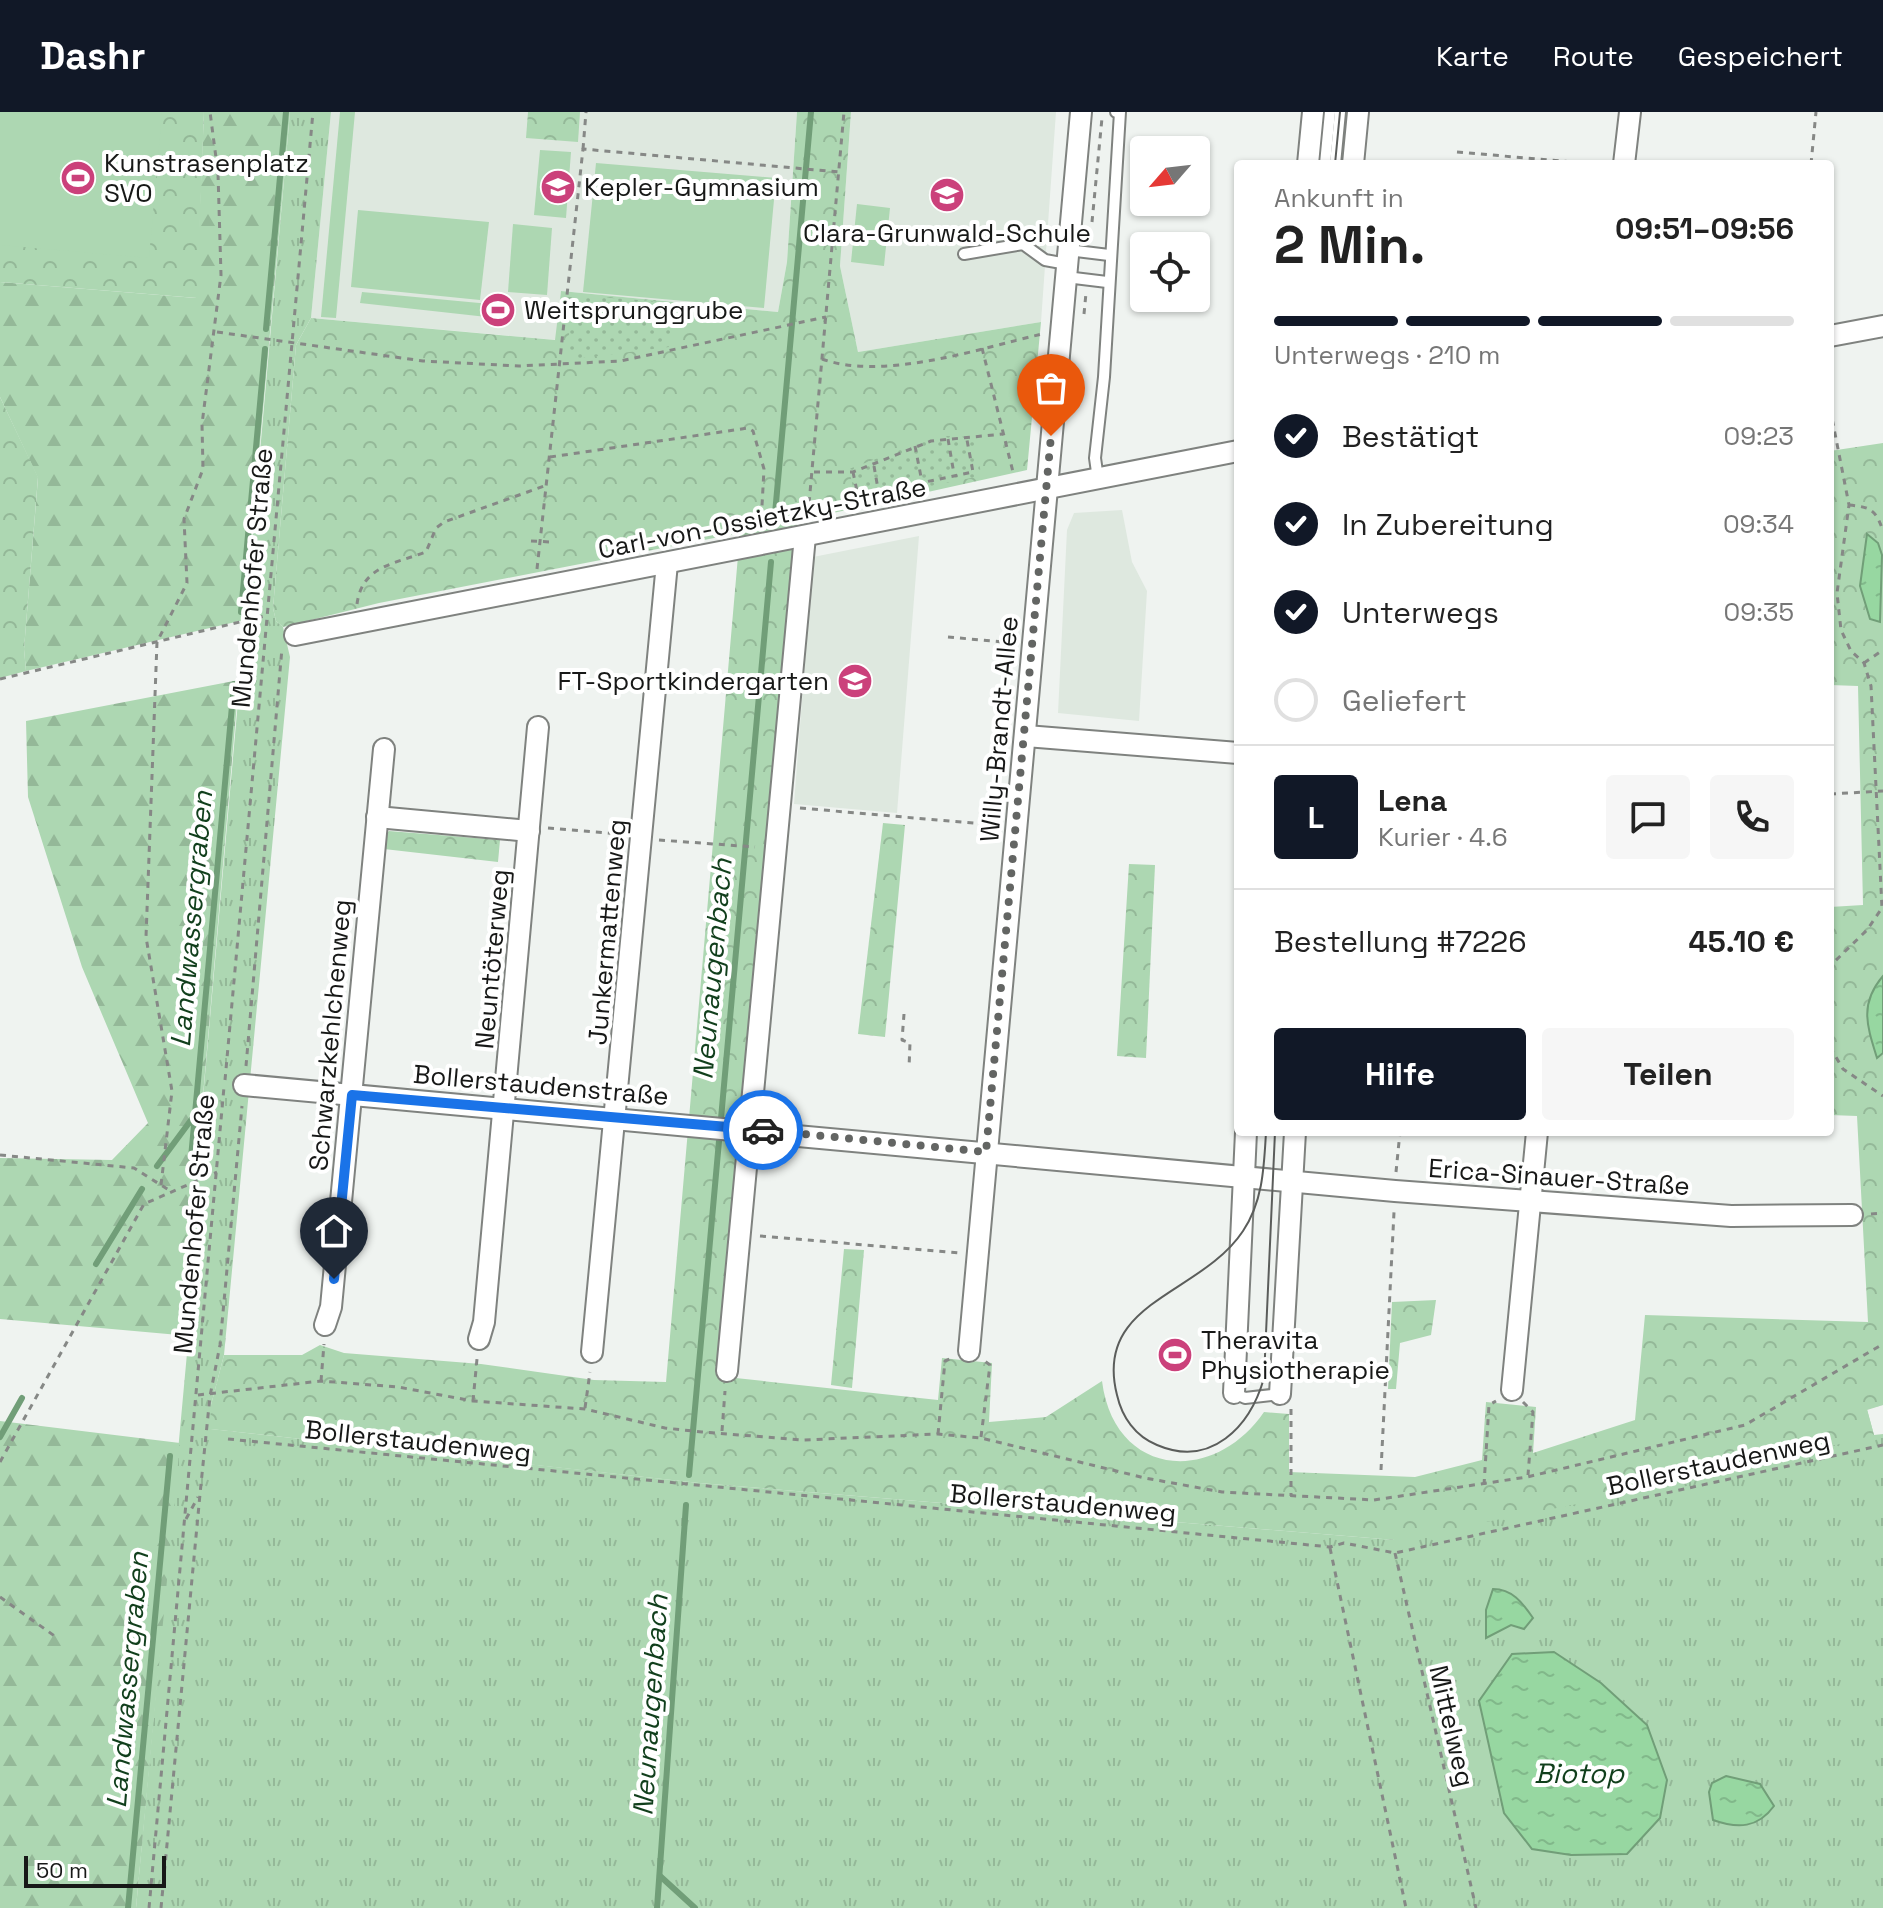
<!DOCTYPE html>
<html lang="de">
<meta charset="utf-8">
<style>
body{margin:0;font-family:"Space Grotesk",sans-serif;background:#f6f6f6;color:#222;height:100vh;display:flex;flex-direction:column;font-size:30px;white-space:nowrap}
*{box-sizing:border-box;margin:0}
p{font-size:26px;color:#767676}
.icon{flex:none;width:44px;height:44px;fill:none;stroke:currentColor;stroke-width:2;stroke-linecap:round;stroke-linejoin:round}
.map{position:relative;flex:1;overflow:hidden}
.drawer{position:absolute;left:1234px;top:48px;width:600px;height:976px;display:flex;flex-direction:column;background:#fff;border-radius:8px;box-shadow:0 2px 6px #0004}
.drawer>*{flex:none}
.needle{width:52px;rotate:242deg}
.fabs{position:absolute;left:1130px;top:24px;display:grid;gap:16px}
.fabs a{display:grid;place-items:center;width:80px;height:80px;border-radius:8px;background:#fff;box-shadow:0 2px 6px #0004;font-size:40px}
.scale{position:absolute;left:24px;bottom:20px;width:142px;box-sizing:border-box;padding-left:8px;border:4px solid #171817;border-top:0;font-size:22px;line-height:28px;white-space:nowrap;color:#171817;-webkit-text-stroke:6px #fff;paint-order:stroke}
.pin{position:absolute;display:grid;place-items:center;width:68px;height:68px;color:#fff;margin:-82px -34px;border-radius:50% 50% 50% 0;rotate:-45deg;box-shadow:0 0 8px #0007}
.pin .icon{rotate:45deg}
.courier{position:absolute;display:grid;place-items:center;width:80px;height:80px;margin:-40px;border:6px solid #1a73e8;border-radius:50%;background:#fff;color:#222;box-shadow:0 2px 10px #0007}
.headline em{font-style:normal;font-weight:700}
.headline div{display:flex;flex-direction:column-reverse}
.headline{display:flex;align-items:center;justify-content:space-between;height:136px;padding:0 40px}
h1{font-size:52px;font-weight:700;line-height:60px}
.bar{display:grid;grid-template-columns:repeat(4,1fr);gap:12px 8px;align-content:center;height:96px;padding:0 40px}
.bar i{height:10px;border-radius:6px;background:#e0e0e0}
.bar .active{background:#111827}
.bar p{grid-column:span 4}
.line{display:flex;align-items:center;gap:20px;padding:0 40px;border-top:2px solid #e0e0e0}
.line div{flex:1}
.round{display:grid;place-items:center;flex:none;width:84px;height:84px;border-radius:8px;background:#f6f6f6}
ol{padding:0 40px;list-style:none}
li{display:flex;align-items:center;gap:24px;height:88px}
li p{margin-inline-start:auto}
li .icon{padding:8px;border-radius:50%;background:#111827;color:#fff;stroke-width:4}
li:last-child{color:#767676}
li i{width:44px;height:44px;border:4px solid #e0e0e0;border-radius:50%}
.cta{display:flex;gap:16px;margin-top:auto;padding:16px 40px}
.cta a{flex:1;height:92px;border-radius:8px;background:#111827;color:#fff;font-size:32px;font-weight:700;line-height:92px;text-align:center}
.cta a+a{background:#f6f6f6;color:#222}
header{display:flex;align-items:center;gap:48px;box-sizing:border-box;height:112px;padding:0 40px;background:#111827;color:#fff}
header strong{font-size:38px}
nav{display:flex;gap:44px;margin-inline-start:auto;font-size:28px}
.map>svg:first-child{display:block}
.built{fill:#dee8df}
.grass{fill:url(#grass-tufts)}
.forest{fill:url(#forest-firs)}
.park{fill:url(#park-crowns)}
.garden{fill:url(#garden-dots)}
.pitch{fill:#add7b2}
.water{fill:url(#water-ripples);stroke:#719e78;stroke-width:2}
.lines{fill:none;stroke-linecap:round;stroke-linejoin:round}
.stream{stroke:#719e78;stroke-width:6}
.service-casing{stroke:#7f827f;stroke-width:14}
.minor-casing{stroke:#7f827f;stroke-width:24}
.path{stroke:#868886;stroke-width:3;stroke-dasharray:6 6;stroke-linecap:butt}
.service{stroke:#fff;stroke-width:10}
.minor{stroke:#fff;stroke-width:20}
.tram{stroke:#5b5d5b;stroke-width:2}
.done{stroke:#636563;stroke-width:8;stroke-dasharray:0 14.4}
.route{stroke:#1a73e8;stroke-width:10}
.labels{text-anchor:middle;stroke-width:8;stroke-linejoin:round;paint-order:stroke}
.poi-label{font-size:26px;fill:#171817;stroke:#fff;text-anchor:start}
.street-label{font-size:26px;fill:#171817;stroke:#fff}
.water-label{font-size:28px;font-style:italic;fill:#113f1c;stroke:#fff}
</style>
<header>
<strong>Dashr</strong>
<nav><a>Karte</a><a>Route</a><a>Gespeichert</a></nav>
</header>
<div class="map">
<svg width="1883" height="1796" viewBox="0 0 1883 1796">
<defs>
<pattern id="grass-tufts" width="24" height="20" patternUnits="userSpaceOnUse" patternTransform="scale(2)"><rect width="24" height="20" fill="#add7b2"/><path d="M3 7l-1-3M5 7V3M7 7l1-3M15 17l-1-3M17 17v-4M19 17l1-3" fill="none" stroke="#94b898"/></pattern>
<pattern id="forest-firs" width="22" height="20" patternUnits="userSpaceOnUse" patternTransform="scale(2)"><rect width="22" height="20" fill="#add7b2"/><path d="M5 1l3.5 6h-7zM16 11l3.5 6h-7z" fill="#94b898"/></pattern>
<pattern id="park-crowns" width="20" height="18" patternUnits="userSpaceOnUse" patternTransform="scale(2)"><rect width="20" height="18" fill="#add7b2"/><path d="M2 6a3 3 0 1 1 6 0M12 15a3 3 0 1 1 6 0" fill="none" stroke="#94b898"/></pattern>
<pattern id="garden-dots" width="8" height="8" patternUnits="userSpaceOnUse" patternTransform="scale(2)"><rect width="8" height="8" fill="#add7b2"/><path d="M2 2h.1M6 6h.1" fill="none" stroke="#94b898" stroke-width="1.8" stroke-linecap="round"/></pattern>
<pattern id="water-ripples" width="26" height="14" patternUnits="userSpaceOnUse" patternTransform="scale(2)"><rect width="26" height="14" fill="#97d7a1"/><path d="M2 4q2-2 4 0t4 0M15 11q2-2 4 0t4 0" fill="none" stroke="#81b88a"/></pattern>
</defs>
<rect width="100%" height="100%" fill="#eff3f0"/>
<g class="built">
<polygon points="331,0 797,0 787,150 778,200 561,179 556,228 311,206"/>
<polygon points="851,0 1056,0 1041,210 858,240 840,154"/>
<polygon points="1122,398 1132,450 1147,479 1139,609 1058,601 1067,418 1074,401"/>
<polygon points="919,424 897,701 794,692 813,445"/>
</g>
<polygon class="grass" points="290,0 331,0 311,206 296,233 273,496 276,509 283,515 290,545 224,1243 211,1293 211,1317 699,1371 1395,1428 1332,1392 1883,1293 1867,1297 1874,1323 1883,1322 1883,1796 136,1796 201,1089 195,1076"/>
<g class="forest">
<polygon points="204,0 290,0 244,508 26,559 24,537 38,366 0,285 0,170 196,186"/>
<polygon points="239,568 195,1076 201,1089 190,1224 0,1207 0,1046 112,1048 148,1011 82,855 28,685 26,609"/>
<polygon points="0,1309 180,1331 136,1796 0,1796"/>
</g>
<g class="park">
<polygon points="0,0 204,0 197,186 0,170"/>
<polygon points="528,0 580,0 578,30 526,26"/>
<path d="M797 0H851L840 154 858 240 1041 210 1027 358 797 409 717 1264 938 1288 942 1246 992 1251 989 1310 1046 1305 1102 1269C1114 1365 1213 1374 1264 1300L1289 1302V1360L1415 1365 1482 1348 1486 1290 1536 1295 1533 1341 1635 1308 1645 1203 1868 1210 1857 1004 1830 1003V795L1863 793 1858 574 1830 573V339L1883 331V1293L1867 1298 1874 1323 1713 1365 1395 1428 699 1371 210 1317 211 1293 224 1243H302L320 1233 344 1241 481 1252 594 1268 666 1270 740 421 379 491 283 515 276 509 273 496 296 233 311 206 555 228 561 179 778 200 787 150Z"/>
<polygon points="0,285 38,365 24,537 26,559 0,566"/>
<polygon points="883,711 905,713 885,925 858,922"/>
<polygon points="389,719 500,728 498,750 384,737 385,723"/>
<polygon points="1129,752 1155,753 1146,946 1117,944"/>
<polygon points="844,1137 864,1138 852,1276 831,1273"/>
<polygon points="1436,1188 1431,1223 1400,1231 1396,1277 1388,1277 1392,1190"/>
</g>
<g class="garden">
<polygon points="572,183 677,191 669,235 567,248"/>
<polygon points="947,324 976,325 981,364 856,389 849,357 929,327"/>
</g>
<g class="pitch">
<polygon points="0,0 162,0 149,146 0,133"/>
<polygon points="340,0 355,0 336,206 321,205"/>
<polygon points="540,38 571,40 566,106 534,103"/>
<polygon points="596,51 776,66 764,196 583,180"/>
<polygon points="857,92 890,96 884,154 851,150"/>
<polygon points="358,98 489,110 480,188 351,175"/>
<polygon points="513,112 552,116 547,183 508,180"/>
<polygon points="362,180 490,192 490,189 507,190 505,207 360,191"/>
</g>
<g class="water">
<polygon points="1867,422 1878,431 1882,443 1880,510 1870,507 1860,474"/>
<path d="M1883 864V941L1877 946C1867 914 1859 892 1883 864Z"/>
<path d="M1493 1477C1512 1477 1522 1490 1533 1506L1524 1517 1511 1513 1486 1526V1498Z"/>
<polygon points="1554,1540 1601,1571 1647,1613 1667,1668 1660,1706 1627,1742 1571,1743 1532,1737 1504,1701 1479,1589 1512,1542"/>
<path d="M1726 1664 1760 1672 1774 1694C1758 1716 1738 1717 1713 1708L1709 1680 1712 1671Z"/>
</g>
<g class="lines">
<g class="stream">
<polyline points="266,217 286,0"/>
<polyline points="774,413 811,0"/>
<polyline points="241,500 265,237"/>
<polyline points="191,1046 234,572"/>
<polyline points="157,1054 197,1000"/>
<polyline points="96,1152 142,1077"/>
<polyline points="0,1325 22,1286"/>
<polyline points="689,1363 771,450"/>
<polyline points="660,1764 695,1796"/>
<polyline points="128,1796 170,1344"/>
<polyline points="657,1796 686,1393"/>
</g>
<defs>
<g id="service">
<polyline points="1325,52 1330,0"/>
<polyline points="1335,52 1340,0"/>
<polyline points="1068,138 1109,143"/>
<polyline points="964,142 1023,132 1045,148 1067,152"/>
<polyline points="1066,165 1107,170"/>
<polyline points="1098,367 1095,346 1104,265 1120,0 1116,0"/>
<polyline points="1234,1281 1245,1286 1280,1282"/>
</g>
<g id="minor">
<polyline points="1308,52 1313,0"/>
<polyline points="1353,52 1358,0"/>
<polyline points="1624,52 1630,0"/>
<polyline points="1830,224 1883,214"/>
<polyline points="295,523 1238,339"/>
<polyline points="1026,624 1238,641"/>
<polyline points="377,705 529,719"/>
<polyline points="244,973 1395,1079 1731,1104 1852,1103"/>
<polyline points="325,1213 331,1195 384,637"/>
<polyline points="479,1227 484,1210 538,615"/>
<polyline points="969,1239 1081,0"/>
<polyline points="592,1240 667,451"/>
<polyline points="727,1259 805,424"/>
<polyline points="1512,1278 1537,1020"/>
<polyline points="1234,1281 1246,1020"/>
<polyline points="1280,1282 1295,1020"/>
</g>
</defs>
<use href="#service" class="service-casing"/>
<use href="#minor" class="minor-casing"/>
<g class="path">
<polyline points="583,37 586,0"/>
<polyline points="1457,40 1596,52"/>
<polyline points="1811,52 1816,0"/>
<polyline points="1092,110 1102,6"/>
<polyline points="1084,202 1086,181"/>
<polyline points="217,220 423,249 519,254 620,249 826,205"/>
<polyline points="982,236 1014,364"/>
<path d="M822 247C884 269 978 237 1042 222"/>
<polyline points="1830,296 1849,393 1837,481 1841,518 1851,539 1864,551 1871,574 1882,796 1867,818 1830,854"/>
<polyline points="948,327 954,362"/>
<polyline points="915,334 922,370"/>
<polyline points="550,345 748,316 753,319 764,357 761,412"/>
<polyline points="874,354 878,377"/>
<polyline points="814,360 853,360 931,329 1003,322"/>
<polyline points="853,360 858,384 973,360 967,328"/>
<path d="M1849 393C1871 395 1876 398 1883 419"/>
<polyline points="808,403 844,0"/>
<polyline points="531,429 551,430"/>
<polyline points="537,457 583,37 839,60"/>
<path d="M357 492C362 454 394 452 426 440L436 416 444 410 547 373"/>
<polyline points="948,525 1014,531"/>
<polyline points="1864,551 1883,538"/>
<polyline points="0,567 265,504"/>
<polyline points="1830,682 1883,679"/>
<polyline points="800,696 995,713"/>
<polyline points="548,716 621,722"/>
<polyline points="659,728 755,735"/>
<polyline points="904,902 902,928 910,931 909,956"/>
<polyline points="1830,935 1843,957 1883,984"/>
<polyline points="246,954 282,536"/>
<polyline points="225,968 313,0"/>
<polyline points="0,1043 134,1056 172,1080"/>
<polyline points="1396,1060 1400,1020"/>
<polyline points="161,1073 172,979 146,825 157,530 187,471 184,407 203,357 202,312 221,163 218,61 210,0"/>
<polyline points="1871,1102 1883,1101"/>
<polyline points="760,1124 960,1141"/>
<polyline points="321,1269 324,1232"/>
<polyline points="198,1283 321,1269 398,1275 473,1289 585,1297 665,1316 702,1320 803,1328 938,1322 981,1326 1145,1366 1222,1380 1374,1388 1527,1365 1745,1313 1883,1232"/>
<polyline points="473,1289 477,1247"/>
<polyline points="1523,1290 1533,1300 1528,1363"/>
<polyline points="585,1296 590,1260"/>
<polyline points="1291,1297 1291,1384"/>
<polyline points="722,1319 725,1279"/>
<polyline points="938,1322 945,1249 952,1246"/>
<polyline points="981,1325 990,1253 983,1248"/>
<polyline points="228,1327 1330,1435 1344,1431 1395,1441 1883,1333"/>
<polyline points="0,1350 144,1092 217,1060"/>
<polyline points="1381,1358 1394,1100"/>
<polyline points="1484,1373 1489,1293 1496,1289"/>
<polyline points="186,1407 198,1385"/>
<polyline points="1330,1436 1406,1796"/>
<polyline points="1395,1441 1476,1796"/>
<polyline points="0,1485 56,1525"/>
<polyline points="149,1796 224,975"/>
<polyline points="161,1796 200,1382 210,1284 220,1233 242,994"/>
</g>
<use href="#service" class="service"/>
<use href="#minor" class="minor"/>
<g class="tram">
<polyline points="1335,52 1340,0"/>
<path d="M1266 1020C1264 1055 1263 1089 1243 1119 1201 1183 1093 1189 1117 1283 1122 1305 1135 1324 1157 1333 1211 1356 1250 1315 1264 1266L1275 1020"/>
</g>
</g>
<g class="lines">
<polyline class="done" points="763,1018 986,1040 1051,324"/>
<polyline class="route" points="334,1167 352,983 763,1018"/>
</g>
<defs>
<symbol id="stadium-disc" viewBox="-11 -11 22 22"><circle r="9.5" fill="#cb417b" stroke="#fff"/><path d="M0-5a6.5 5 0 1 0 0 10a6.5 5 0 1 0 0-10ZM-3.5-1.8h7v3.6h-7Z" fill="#fff"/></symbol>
<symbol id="school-disc" viewBox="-11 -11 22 22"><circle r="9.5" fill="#cb417b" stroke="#fff"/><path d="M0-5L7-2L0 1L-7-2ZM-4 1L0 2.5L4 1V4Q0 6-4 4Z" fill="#fff"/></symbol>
</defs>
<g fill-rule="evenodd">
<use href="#stadium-disc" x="58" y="46" width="40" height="40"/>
<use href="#school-disc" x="538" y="55" width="40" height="40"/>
<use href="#school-disc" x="927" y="63" width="40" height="40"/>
<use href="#stadium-disc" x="478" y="178" width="40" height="40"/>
<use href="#school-disc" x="835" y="549" width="40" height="40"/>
<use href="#stadium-disc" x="1155" y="1223" width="40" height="40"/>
</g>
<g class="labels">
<g class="poi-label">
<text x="104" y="60">Kunstrasenplatz<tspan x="104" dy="30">SVO</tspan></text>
<text x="584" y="84">Kepler-Gymnasium</text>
<text x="947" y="130" text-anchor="middle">Clara-Grunwald-Schule</text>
<text x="524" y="207">Weitsprunggrube</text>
<text x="829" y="578" text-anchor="end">FT-Sportkindergarten</text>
<text x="1201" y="1237">Theravita<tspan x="1201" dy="30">Physiotherapie</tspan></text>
</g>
<g class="street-label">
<text transform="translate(762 406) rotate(-11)" y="9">Carl-von-Ossietzky-Straße</text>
<text transform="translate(252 466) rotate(-85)" y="9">Mundenhofer Straße</text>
<text transform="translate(999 617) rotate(-85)" y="9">Willy-Brandt-Allee</text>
<text transform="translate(607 820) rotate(-85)" y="9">Junkermattenweg</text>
<text transform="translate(492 847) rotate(-85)" y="9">Neuntöterweg</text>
<text transform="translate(330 923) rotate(-85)" y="9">Schwarzkehlchenweg</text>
<text transform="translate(541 973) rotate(5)" y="9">Bollerstaudenstraße</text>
<text transform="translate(1559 1065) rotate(4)" y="9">Erica-Sinauer-Straße</text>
<text transform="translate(194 1112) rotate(-85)" y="9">Mundenhofer Straße</text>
<text transform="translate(418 1329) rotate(6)" y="9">Bollerstaudenweg</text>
<text transform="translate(1718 1351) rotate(-12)" y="9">Bollerstaudenweg</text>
<text transform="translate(1063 1391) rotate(5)" y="9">Bollerstaudenweg</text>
<text transform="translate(1452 1614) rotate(77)" y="9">Mittelweg</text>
</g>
<g class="water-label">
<text transform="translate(191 807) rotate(-85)" y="10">Landwassergraben</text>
<text transform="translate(712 857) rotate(-85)" y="10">Neunaugenbach</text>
<text transform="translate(127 1568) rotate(-85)" y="10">Landwassergraben</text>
<text transform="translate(650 1593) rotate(-86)" y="10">Neunaugenbach</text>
<text x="1579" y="1671">Biotop</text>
</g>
</g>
</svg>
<div class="fabs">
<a><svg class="needle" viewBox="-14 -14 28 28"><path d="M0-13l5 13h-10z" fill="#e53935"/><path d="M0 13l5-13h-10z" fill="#767676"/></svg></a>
<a><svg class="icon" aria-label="locate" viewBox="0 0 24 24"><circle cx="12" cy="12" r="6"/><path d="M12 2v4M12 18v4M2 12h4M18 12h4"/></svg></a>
</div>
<div class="scale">50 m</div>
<div class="pin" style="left:1051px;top:324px;background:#ea580c"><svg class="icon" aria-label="bag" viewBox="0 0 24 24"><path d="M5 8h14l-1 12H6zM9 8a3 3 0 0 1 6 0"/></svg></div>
<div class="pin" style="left:334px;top:1167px;background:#1f2937"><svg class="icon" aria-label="home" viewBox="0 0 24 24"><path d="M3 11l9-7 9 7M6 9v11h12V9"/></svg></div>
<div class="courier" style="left:763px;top:1018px"><svg class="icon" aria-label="car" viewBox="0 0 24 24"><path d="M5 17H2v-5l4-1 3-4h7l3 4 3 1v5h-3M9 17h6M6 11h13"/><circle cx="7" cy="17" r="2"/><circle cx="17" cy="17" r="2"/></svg></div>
<section class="drawer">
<div class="headline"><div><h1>2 Min.</h1><p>Ankunft in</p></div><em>09:51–09:56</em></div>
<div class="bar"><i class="active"></i><i class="active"></i><i class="active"></i><i></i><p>Unterwegs · 210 m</p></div>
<ol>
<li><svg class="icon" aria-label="check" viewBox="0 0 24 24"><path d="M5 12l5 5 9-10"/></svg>Bestätigt<p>09:23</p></li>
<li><svg class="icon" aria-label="check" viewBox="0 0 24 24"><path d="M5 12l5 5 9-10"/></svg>In Zubereitung<p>09:34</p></li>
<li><svg class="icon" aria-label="check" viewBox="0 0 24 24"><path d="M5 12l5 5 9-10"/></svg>Unterwegs<p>09:35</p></li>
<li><i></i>Geliefert</li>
</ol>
<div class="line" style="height:144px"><b class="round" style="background:#111827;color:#fff">L</b><div><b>Lena</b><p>Kurier · 4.6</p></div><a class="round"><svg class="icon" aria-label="chat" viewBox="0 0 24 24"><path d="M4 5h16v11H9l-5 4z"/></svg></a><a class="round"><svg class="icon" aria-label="phone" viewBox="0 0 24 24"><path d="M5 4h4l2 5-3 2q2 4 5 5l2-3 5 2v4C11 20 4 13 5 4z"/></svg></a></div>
<div class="line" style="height:104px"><div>Bestellung #7226</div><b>45.10 €</b></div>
<div class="cta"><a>Hilfe</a><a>Teilen</a></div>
</section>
</div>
